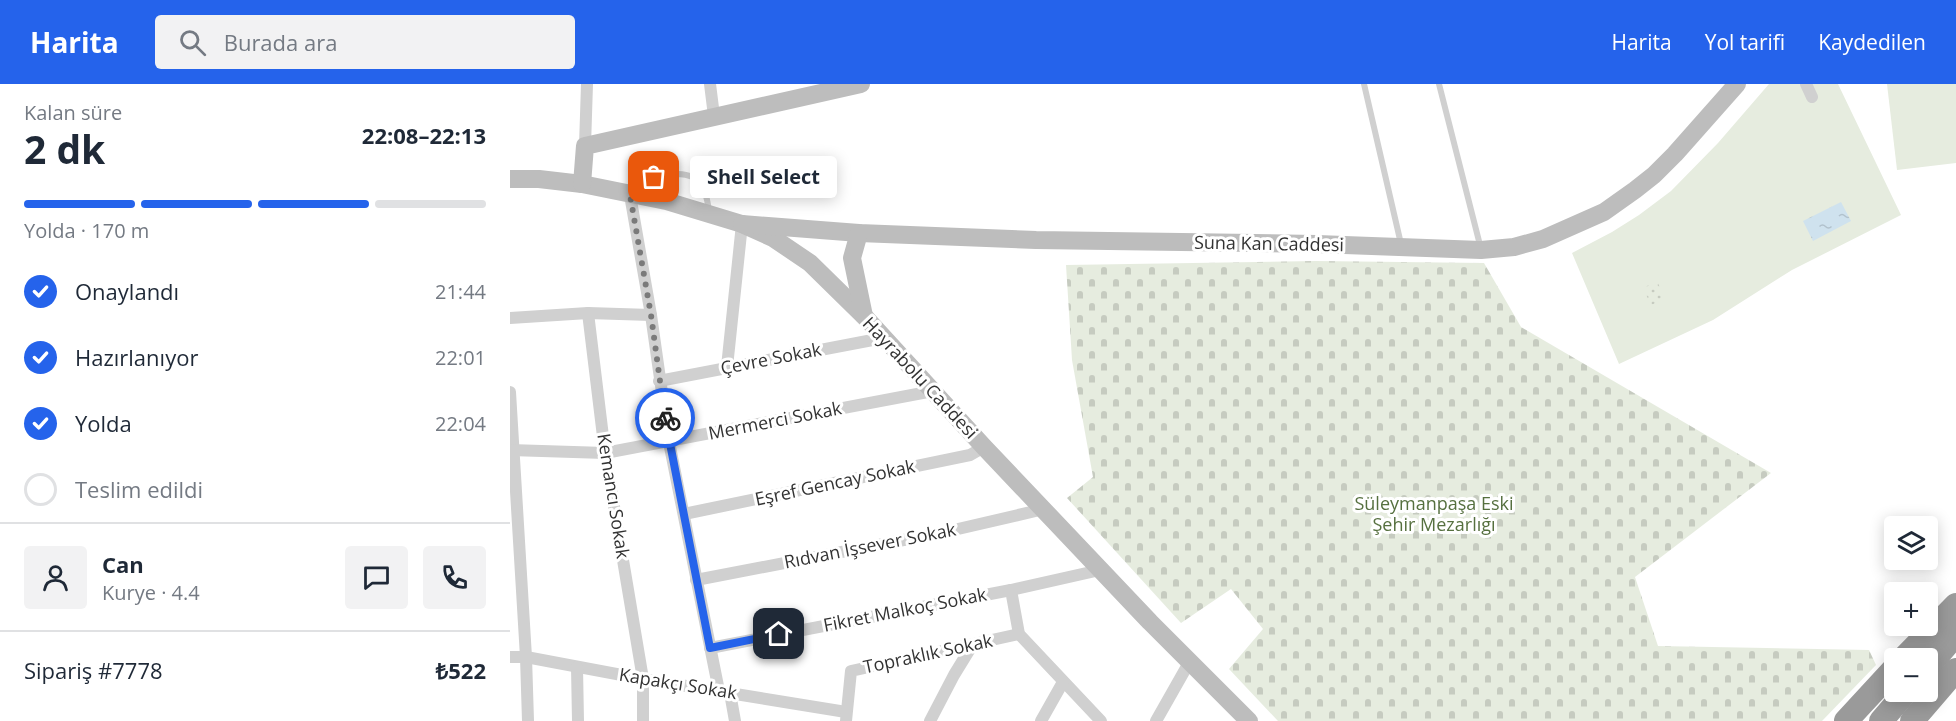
<!DOCTYPE html>
<html lang="tr">
<meta charset="utf-8">
<style>
body{margin:0;font-family:"Open Sans",sans-serif;background:#f2f2f3;color:#1f2937;height:100vh;display:flex;flex-direction:column;font-size:22px;white-space:nowrap}
*{box-sizing:border-box;margin:0}
p{font-size:20px;color:#747a83}
.icon{flex:none;width:33px;height:33px;fill:none;stroke:currentColor;stroke-width:2;stroke-linecap:round;stroke-linejoin:round}
.map{position:relative;flex:1;overflow:hidden}
.panel{display:flex;flex-direction:column;background:#fff;width:510px}
.panel>*{flex:none}
.tools{position:absolute;left:1374px;top:432px;display:grid;gap:12px}
.tools a{display:grid;place-items:center;width:54px;height:54px;border-radius:6px;background:#fff;box-shadow:0 3px 15px #0003;font-size:30px}
.pin{position:absolute;display:grid;place-items:center;width:51px;height:51px;color:#fff;margin:-26px;border-radius:12px;box-shadow:0 3px 9px #0006}
.courier{position:absolute;display:grid;place-items:center;width:60px;height:60px;margin:-30px;border:4px solid #2563eb;border-radius:50%;background:#fff;color:#222;box-shadow:0 2px 8px #0007}
.bubble{position:absolute;height:42px;border-radius:6px;background:#fff;box-shadow:0 3px 15px #0003;font-size:20px;font-weight:700;line-height:42px;text-align:center}
.summary em{font-style:normal;font-weight:700}
.summary div{display:flex;flex-direction:column-reverse}
.summary{display:flex;align-items:center;justify-content:space-between;height:102px;padding:0 24px}
h1{font-size:39px;font-weight:700;line-height:45px}
.bar{display:grid;grid-template-columns:repeat(4,1fr);gap:9px 6px;align-content:center;height:72px;padding:0 24px}
.bar i{height:8px;border-radius:4px;background:#e0e1e3}
.bar .current{background:#2563eb}
.bar p{grid-column:span 4}
.line{display:flex;align-items:center;gap:15px;padding:0 24px;border-top:2px solid #e0e1e3}
.line div{flex:1}
.round{display:grid;place-items:center;flex:none;width:63px;height:63px;border-radius:6px;background:#f2f2f3}
ol{padding:0 24px;list-style:none}
li{display:flex;align-items:center;gap:18px;height:66px}
li p{margin-inline-start:auto}
li .icon{padding:6px;border-radius:50%;background:#2563eb;color:#fff;stroke-width:4}
li:last-child{color:#747a83}
li i{width:33px;height:33px;border:3px solid #e0e1e3;border-radius:50%}
header{display:flex;align-items:center;gap:36px;box-sizing:border-box;height:84px;padding:0 30px;background:#2563eb;color:#fff}
header strong{font-size:28px}
nav{display:flex;gap:33px;margin-inline-start:auto;font-size:21px}
.search{width:420px;height:54px;background:#f2f2f3;display:flex;align-items:center;gap:15px;box-sizing:border-box;padding:0 21px;border-radius:6px;color:#747a83;font-size:22px}
main{display:flex;flex:1;min-height:0}
.map>svg:first-child{display:block}
.green{fill:#e6ecdf}
.cemetery{fill:url(#cemetery-stones)}
.garden{fill:url(#garden-dots)}
.water{fill:url(#water-ripples)}
.lines{fill:none;stroke-linecap:round;stroke-linejoin:round}
.lane{stroke:#d0d0d0;stroke-width:6}
.street{stroke:#d0d0d0;stroke-width:12}
.secondary{stroke:#bdbdbd;stroke-width:18}
.highway{stroke:#9a9a9a;stroke-width:24}
.done{stroke:#7a7a7a;stroke-width:6;stroke-dasharray:0 10.8}
.route{stroke:#2563eb;stroke-width:8}
.labels{text-anchor:middle;stroke-width:6;stroke-linejoin:round;paint-order:stroke}
.street-label{font-size:18px;fill:#333;stroke:#fff}
.park-label{font-size:18px;fill:#56703f;stroke:#fff}
</style>
<header>
<strong>Harita</strong>
<div class="search"><svg class="icon" aria-label="search" viewBox="0 0 24 24"><circle cx="10" cy="10" r="6"/><path d="M15 15l6 6"/></svg>Burada ara</div>
<nav><a>Harita</a><a>Yol tarifi</a><a>Kaydedilen</a></nav>
</header>
<main>
<section class="panel">
<div class="summary"><div><h1>2 dk</h1><p>Kalan süre</p></div><em>22:08–22:13</em></div>
<div class="bar"><i class="current"></i><i class="current"></i><i class="current"></i><i></i><p>Yolda · 170 m</p></div>
<ol>
<li><svg class="icon" aria-label="check" viewBox="0 0 24 24"><path d="M5 12l5 5 9-10"/></svg>Onaylandı<p>21:44</p></li>
<li><svg class="icon" aria-label="check" viewBox="0 0 24 24"><path d="M5 12l5 5 9-10"/></svg>Hazırlanıyor<p>22:01</p></li>
<li><svg class="icon" aria-label="check" viewBox="0 0 24 24"><path d="M5 12l5 5 9-10"/></svg>Yolda<p>22:04</p></li>
<li><i></i>Teslim edildi</li>
</ol>
<div class="line" style="height:108px"><a class="round"><svg class="icon" aria-label="person" viewBox="0 0 24 24"><circle cx="12" cy="8" r="4"/><path d="M4 21q1-7 8-7t8 7"/></svg></a><div><b>Can</b><p>Kurye · 4.4</p></div><a class="round"><svg class="icon" aria-label="chat" viewBox="0 0 24 24"><path d="M4 5h16v11H9l-5 4z"/></svg></a><a class="round"><svg class="icon" aria-label="phone" viewBox="0 0 24 24"><path d="M5 4h4l2 5-3 2q2 4 5 5l2-3 5 2v4C11 20 4 13 5 4z"/></svg></a></div>
<div class="line" style="height:78px"><div>Sipariş #7778</div><b>₺522</b></div>
</section>
<div class="map">
<svg width="1446" height="637" viewBox="0 0 1446 637">
<defs>
<pattern id="cemetery-stones" width="16" height="16" patternUnits="userSpaceOnUse" patternTransform="scale(1.5)"><rect width="16" height="16" fill="#e6ecdf"/><path d="M2 7V4a2 2 0 0 1 4 0v3zM10 15v-3a2 2 0 0 1 4 0v3z" fill="#c6cbc0"/></pattern>
<pattern id="garden-dots" width="8" height="8" patternUnits="userSpaceOnUse" patternTransform="scale(1.5)"><rect width="8" height="8" fill="#e6ecdf"/><path d="M2 2h.1M6 6h.1" fill="none" stroke="#c6cbc0" stroke-width="1.8" stroke-linecap="round"/></pattern>
<pattern id="water-ripples" width="26" height="14" patternUnits="userSpaceOnUse" patternTransform="scale(1.5)"><rect width="26" height="14" fill="#cfe2ee"/><path d="M2 4q2-2 4 0t4 0M15 11q2-2 4 0t4 0" fill="none" stroke="#b2c2cd"/></pattern>
</defs>
<rect width="100%" height="100%" fill="#fff"/>
<g class="green">
<polygon points="1259,0 1328,0 1391,131 1282,186 1203,236 1109,280 1062,169 1102,148 1129,131 1161,107 1208,59"/>
<polygon points="1377,0 1446,0 1446,79 1387,86"/>
</g>
<polygon class="cemetery" points="806,177 974,179 1011,243 1261,389 1125,493 1148,562 1359,566 1366,581 1312,637 768,637 719,585 753,545 721,505 671,539 557,414 583,393 562,276 556,181"/>
<polygon class="garden" points="1147,197 1155,215 1141,221 1133,204"/>
<polygon class="water" points="1331,118 1341,137 1303,157 1293,137"/>
<g class="lines">
<g class="lane">
<polyline points="854,0 891,160"/>
<polyline points="929,0 971,165"/>
<path d="M137 111 144 93C152 90 159 90 168 90 193 91 195 104 199 126"/>
</g>
<g class="street">
<polyline points="200,0 204,32"/>
<polyline points="1296,0 1302,13"/>
<polyline points="75,62 77,0"/>
<polyline points="120,111 141,231 159,358 209,607"/>
<polyline points="78,229 95,369 133,595 133,637"/>
<polyline points="0,234 78,229 141,231"/>
<polyline points="217,283 232,140"/>
<polyline points="149,297 373,254"/>
<polyline points="0,308 16,573 18,637"/>
<polyline points="0,366 95,369 423,307"/>
<polyline points="174,430 460,371 474,363"/>
<polyline points="186,496 435,448 534,425"/>
<polyline points="501,506 509,550 591,637"/>
<polyline points="200,564 501,506 590,486"/>
<polyline points="0,573 16,573 133,595 336,628"/>
<polyline points="67,583 68,637"/>
<polyline points="220,609 225,637"/>
<polyline points="336,637 341,587 509,550"/>
<polyline points="420,637 444,591 463,560"/>
<polyline points="531,637 553,598"/>
<polyline points="646,637 680,577"/>
</g>
<g class="secondary">
<polyline points="0,95 29,95 72,100 156,117 232,140 263,154 300,179 354,232 474,363 640,538 739,637"/>
<polyline points="72,100 75,62 351,0"/>
<polyline points="232,140 349,149 526,156 807,160 971,166 1004,163 1033,155 1094,128 1125,106 1144,91 1165,70 1227,0"/>
<polyline points="349,149 342,174 354,232"/>
</g>
<g class="highway">
<polyline points="1394,574 1446,521"/>
<polyline points="1418,583 1446,550"/>
<polyline points="1336,637 1384,585"/>
<polyline points="1371,637 1396,608"/>
<polyline points="1402,637 1446,586"/>
</g>
</g>
<g class="lines">
<polyline class="done" points="144,93 136,114 120,111 141,231 155,334"/>
<polyline class="route" points="155,334 200,564 269,550"/>
</g>
<g class="labels">
<g class="street-label">
<text transform="translate(759 160) rotate(1)" y="6">Suna Kan Caddesi</text>
<text transform="translate(261 275) rotate(-11)" y="6">Çevre Sokak</text>
<text transform="translate(410 294) rotate(47)" y="6">Hayrabolu Caddesi</text>
<text transform="translate(265 337) rotate(-11)" y="6">Mermerci Sokak</text>
<text transform="translate(325 399) rotate(-12)" y="6">Eşref Gencay Sokak</text>
<text transform="translate(103 412) rotate(81)" y="6">Kemancı Sokak</text>
<text transform="translate(360 462) rotate(-11)" y="6">Rıdvan İşsever Sokak</text>
<text transform="translate(395 526) rotate(-11)" y="6">Fikret Malkoç Sokak</text>
<text transform="translate(418 570) rotate(-12)" y="6">Topraklık Sokak</text>
<text transform="translate(168 600) rotate(9)" y="6">Kapakçı Sokak</text>
</g>
<g class="park-label">
<text x="924" y="426">Süleymanpaşa Eski<tspan x="924" dy="21">Şehir Mezarlığı</tspan></text>
</g>
</g>
</svg>
<div class="tools">
<a><svg class="icon" aria-label="layers" viewBox="0 0 24 24"><path d="M12 4l9 5-9 5-9-5zM3 14l9 5 9-5"/></svg></a>
<a>+</a>
<a>−</a>
</div>
<div class="pin" style="left:144px;top:93px;background:#ea580c"><svg class="icon" aria-label="bag" viewBox="0 0 24 24"><path d="M5 8h14l-1 12H6zM9 8a3 3 0 0 1 6 0"/></svg></div>
<div class="pin" style="left:269px;top:550px;background:#1f2937"><svg class="icon" aria-label="home" viewBox="0 0 24 24"><path d="M3 11l9-7 9 7M6 9v11h12V9"/></svg></div>
<div class="courier" style="left:155px;top:334px"><svg class="icon" aria-label="bike" viewBox="0 0 24 24"><circle cx="6" cy="16" r="4"/><circle cx="18" cy="16" r="4"/><path d="M6 16l4-8h5l3 8M10 8l3 8H6M13 5h3"/></svg></div>
<div class="bubble" style="left:180px;top:72px;width:147px">Shell Select</div>
</div>
</main>
